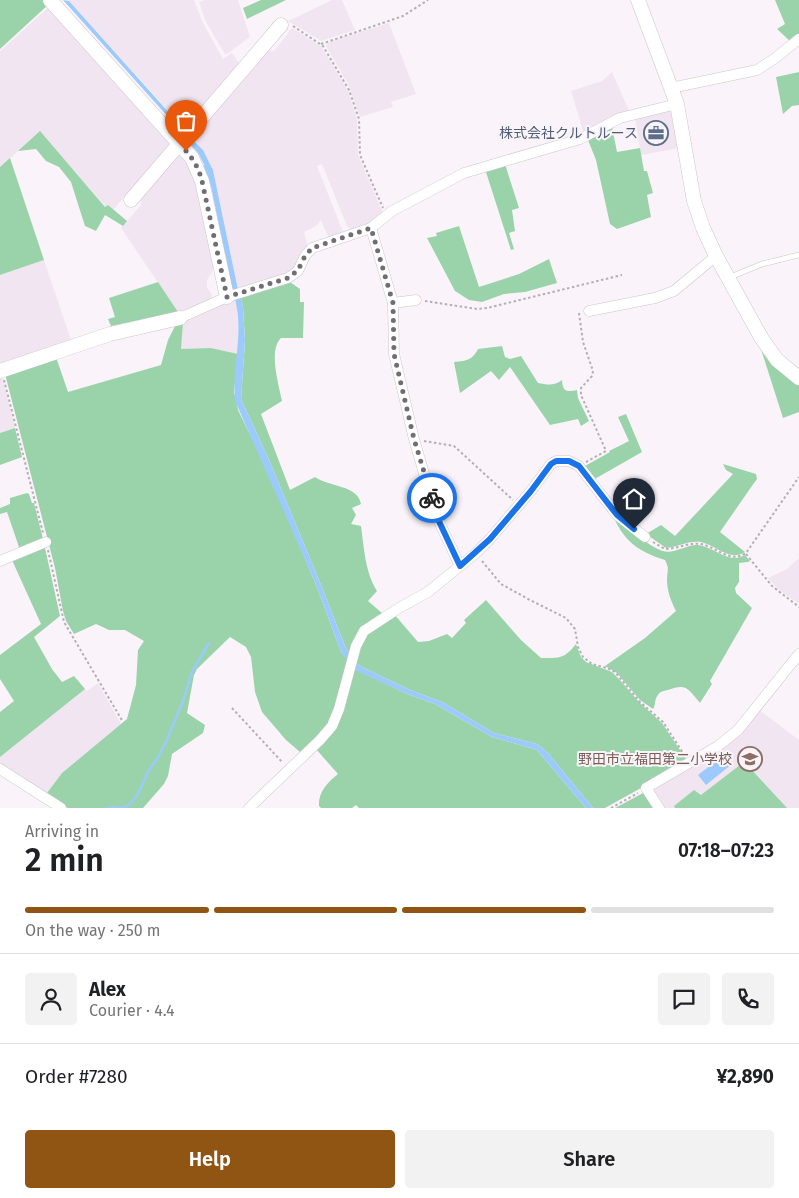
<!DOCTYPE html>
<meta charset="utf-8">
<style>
body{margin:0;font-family:"Fira Sans","Noto Sans JP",sans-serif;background:#f2f2f2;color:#202124;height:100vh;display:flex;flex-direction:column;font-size:19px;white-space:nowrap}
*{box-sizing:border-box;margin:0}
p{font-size:16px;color:#757577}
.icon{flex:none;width:28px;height:28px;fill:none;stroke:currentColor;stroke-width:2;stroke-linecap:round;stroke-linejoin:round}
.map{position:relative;height:808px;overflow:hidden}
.panel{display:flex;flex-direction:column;background:#fff;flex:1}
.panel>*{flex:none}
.pin{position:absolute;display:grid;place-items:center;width:42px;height:42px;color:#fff;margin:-51px -21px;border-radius:50% 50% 50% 0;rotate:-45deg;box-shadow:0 0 5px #0007}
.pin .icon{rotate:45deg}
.courier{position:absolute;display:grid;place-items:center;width:50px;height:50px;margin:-25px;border:4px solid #1a73e8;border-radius:50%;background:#fff;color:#222;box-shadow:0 1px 6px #0007}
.summary em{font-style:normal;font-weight:600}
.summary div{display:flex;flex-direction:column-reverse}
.summary{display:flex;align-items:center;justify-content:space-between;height:85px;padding:0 25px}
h1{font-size:32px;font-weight:600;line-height:38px}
.bar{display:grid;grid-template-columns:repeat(4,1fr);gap:8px 5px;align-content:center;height:60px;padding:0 25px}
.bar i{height:6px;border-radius:4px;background:#e0e0e0}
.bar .active{background:#905513}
.bar p{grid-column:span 4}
.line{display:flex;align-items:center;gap:12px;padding:0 25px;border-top:1px solid #e0e0e0}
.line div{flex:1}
.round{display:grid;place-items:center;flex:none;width:52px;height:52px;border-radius:5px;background:#f2f2f2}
.button{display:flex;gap:10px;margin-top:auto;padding:10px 25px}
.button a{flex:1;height:58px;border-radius:5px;background:#905513;color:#fff;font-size:20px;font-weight:600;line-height:58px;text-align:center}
.button a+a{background:#f2f2f2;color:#202124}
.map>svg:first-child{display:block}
.built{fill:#f1e5f1}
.green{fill:#9ad3aa}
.water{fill:#9ccafd}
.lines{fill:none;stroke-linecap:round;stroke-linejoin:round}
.stream{stroke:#9ccafd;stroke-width:2.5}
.lane-casing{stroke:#ccc6cc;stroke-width:6}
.street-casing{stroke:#ccc6cc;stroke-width:11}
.secondary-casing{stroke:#ccc6cc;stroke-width:15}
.path{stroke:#b4afb4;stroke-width:2;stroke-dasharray:2.5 2.5;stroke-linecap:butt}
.lane{stroke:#fff;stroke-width:5}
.street{stroke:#fff;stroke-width:10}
.secondary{stroke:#fff;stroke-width:14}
.done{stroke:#726d72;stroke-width:5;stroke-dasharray:0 9}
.route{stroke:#1a73e8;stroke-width:6}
.labels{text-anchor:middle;stroke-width:4;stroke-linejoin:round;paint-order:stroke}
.service-label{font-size:14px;fill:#4e5e75;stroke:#faf4fa;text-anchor:end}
.education-label{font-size:14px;fill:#785e54;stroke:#faf4fa;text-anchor:end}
</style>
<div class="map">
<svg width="799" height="808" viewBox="0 0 799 808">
<rect width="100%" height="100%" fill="#faf4fa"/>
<g class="built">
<polygon points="68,0 194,0 203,23 223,59 232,53 239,63 184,128"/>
<polygon points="205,0 238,0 250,37 227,54 225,54 206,22 199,2"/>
<polygon points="332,0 342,0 355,30 321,41 288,21"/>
<polygon points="50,6 169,138 169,144 113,210 108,205 106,207 40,132 0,167 0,51"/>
<polygon points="389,23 416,94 391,102 393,107 360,117 348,84 327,48 326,44 337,39"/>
<polygon points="292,28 321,46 348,91 357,119 358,155 383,213 369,225 351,230 347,226 322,164 317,166 343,232 330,241 321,220 316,226 304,232 308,248 289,275 238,290 213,170 203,150 192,137 266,50 274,51"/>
<polygon points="612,72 630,113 584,134 571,91 602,81"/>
<polygon points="669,110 672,112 680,148 641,155 635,119"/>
<polygon points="177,154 183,154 194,174 214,265 212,272 207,280 207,287 212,295 211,301 178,312 121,228 141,205 140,197"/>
<polygon points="44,260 71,340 0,363 0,275"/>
<polygon points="235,299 237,307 239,340 238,354 211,348 180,350 183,323 208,308"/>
<polygon points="2,375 15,428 0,433 0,376"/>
<polygon points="799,558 799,604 778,589 768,578 787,569"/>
<polygon points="98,683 121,724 62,773 47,793 0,763 0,757 85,689 87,691"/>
<polygon points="758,709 799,740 799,808 662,808 652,793 654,787 711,753"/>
</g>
<g class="green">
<polygon points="0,0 46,0 49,4 0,49"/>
<polygon points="261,0 286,0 247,19 243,8"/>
<polygon points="775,0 799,0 799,36 792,43 777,29 785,24"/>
<polygon points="799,72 799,105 792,106 783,114 776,77"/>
<polygon points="612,127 617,152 640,148 644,171 647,171 653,193 647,195 651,217 617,229 610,224 596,160 588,140"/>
<polygon points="40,131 105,207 108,205 127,221 123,226 105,215 96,231 85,226 71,182 59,167 46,161 36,149 18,151"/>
<polygon points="10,158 44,260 0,275 0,167"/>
<polygon points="505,164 519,208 512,210 515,231 509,233 514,249 511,250 485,169"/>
<polygon points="459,226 479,287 519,274 549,259 557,283 525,292 504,294 482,302 469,300 455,291 427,238 437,236 436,233"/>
<polygon points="158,282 178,312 111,326 108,319 115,317 109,298"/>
<path d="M290 282 300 289V302H304L303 338H281C268 350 279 386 282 401L261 414 290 490 315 477C329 487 358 485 361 504L352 508 356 515 351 524 361 526C364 547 365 572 377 591L368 601 382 613 361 627 350 655 345 646 321 585 270 462 241 399 245 341 243 307 241 297Z"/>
<polygon points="183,323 181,349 211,348 238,354 234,392 238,410 262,459 315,582 341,652 349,661 332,718 324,730 300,752 286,740 262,712 255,692 251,657 246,647 230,637 197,669 194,675 187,713 205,725 203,733 172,754 168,776 164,784 143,808 68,808 52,800 51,796 47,793 62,773 127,719 136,685 138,650 144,641 125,630 109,630 96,624 74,634 66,621 63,611 55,568 5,374 56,357 68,392 161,365 168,340 176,324"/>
<path d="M502 346 505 357 510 359 521 356 538 383C548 385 554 386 562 380 563 392 566 392 577 390L578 398 589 421 581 426 578 419 550 425 510 367 499 380 491 371 460 393 454 362C467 361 472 360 478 349Z"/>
<polygon points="761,349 799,384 799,412 783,418"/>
<polygon points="626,414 642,452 593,480 585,466 610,452 609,451 629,441 618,417"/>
<polygon points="15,428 22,457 0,465 0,433"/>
<path d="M723 464 756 474 757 479 754 483 720 532 745 552C730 562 717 546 701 542 689 540 678 547 666 548L646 534 661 525 675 536 733 474 726 470Z"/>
<polygon points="27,493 29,494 32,503 34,503 43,539 20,550 7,512 0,514 0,508 10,504 10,498"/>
<path d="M611 511C623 524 644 543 660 550 672 556 686 544 698 545 715 547 729 565 745 555L750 561 748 562 739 563V582L735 588 736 593 752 608 710 681 712 684 700 703C688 689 687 683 668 690 664 691 660 691 658 695 654 700 656 705 653 709L640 700 617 673 605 666 645 638 676 611C671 601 667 591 667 580 667 570 670 570 665 560 636 551 622 539 611 511Z"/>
<polygon points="42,547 45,548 60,616 34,637 52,669 62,682 74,676 85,689 0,757 0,712 14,701 0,679 0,655 41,624 11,558"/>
<path d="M486 600 521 640 541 658C560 658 564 659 576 644L581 657 586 662 612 672 619 679 639 702 662 723 688 762 605 808H593L548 753 537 744 494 733 444 703 408 689 362 667 355 662 363 637 394 614 418 642 429 641 447 634 452 638 466 623 464 620Z"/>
<path d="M353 668 407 694 435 704 492 737 537 750 586 808H359L356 805 352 808H321L319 806C318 792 328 782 338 774L316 749 330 735Z"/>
<polygon points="740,765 746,770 750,768 787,808 675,808 674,806 694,790 701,795"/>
<polygon points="645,792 656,808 615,808"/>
</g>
<g class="water">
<polygon points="63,0 69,1 180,125 178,128"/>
<polygon points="195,142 203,150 213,170 238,290 233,291 231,283 208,172 198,153 191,145"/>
<path d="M241 297 243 307 245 341 241 399 270 462 321 585 345 646 350 655 348 661 341 652 315 582 235 401C232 367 244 333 235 299Z"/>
<polygon points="355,662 362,667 408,689 444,703 494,733 537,744 548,753 593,808 586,808 537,750 492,737 435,704 407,694 359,672 354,668"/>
<polygon points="724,755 732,764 706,785 698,775"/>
</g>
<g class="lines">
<g class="stream">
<polyline points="205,166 210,183"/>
<polyline points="107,808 124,807 130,804 138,794 149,770 157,759 166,742 183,701 192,672 209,643"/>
</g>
<defs>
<polyline id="lane" points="728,278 762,264 799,255"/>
<g id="street">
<polyline points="671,88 757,70 774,59 799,39"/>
<polyline points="371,228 393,303 394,354 414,439 436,515 460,566"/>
<polyline points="393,303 416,300"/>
<polyline points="589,311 655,298 674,291 716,256"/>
<polyline points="180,318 227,297 288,278 298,271 305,256 312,248 371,228 392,211 464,173 580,139 620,118 677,104"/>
<polyline points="0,561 46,542"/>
<polyline points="0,769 61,808"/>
<polyline points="249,808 320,740 332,726 339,709 356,646 364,631 399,608 428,592 476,553 490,539 531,491 551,464 556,461 569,461 579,466 617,515 645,537"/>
<polyline points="659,808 646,788 718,746 738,730 799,654"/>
</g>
<g id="secondary">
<polyline points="50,0 192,158 202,181 227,297"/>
<polyline points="638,0 677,104 694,201 703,228 716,256 762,339 777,360 799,378"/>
<polyline points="131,200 281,25"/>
<polyline points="0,371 110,334 180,318"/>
</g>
</defs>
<use href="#lane" class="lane-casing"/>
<use href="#street" class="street-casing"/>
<use href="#secondary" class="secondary-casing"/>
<g class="path">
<polyline points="293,26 323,46 349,90 359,119 360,155 383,208"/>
<polyline points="321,44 403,16 428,0"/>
<polyline points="425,301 477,309 487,308 622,275"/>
<polyline points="579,313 583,342 593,371 592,376 581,388 581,395 606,451 586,462"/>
<polyline points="4,380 43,533"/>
<polyline points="424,441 454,446 513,500"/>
<path d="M653 542 665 549C677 549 689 542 701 544 717 547 730 564 746 553L799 477"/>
<polyline points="48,550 64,622 123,722"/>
<polyline points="746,554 772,586 799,607"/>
<polyline points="482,561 501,584 530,600 566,618 575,629 578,647 583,657 592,664 607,668 615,672 640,702 663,722 685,756"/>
<polyline points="232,708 283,763"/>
<polyline points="611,808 638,793"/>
</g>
<use href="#lane" class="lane"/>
<use href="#street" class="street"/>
<use href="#secondary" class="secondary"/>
</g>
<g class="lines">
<path class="done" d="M186 151C194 160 199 169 202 181L227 297 288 278 298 270 305 256 312 248 371 228 393 303 394 354 414 439 432 498"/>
<polyline class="route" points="432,498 436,515 460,566 490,539 531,491 551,464 556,461 569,461 579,466 617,515 634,529"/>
</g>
<defs>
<symbol id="office-ring" viewBox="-11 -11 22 22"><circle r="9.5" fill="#faf4fa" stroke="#5c6f8a" stroke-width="1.5"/><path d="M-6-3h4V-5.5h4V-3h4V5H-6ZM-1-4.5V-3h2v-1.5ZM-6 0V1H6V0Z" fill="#5c6f8a"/></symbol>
<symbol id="school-ring" viewBox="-11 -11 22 22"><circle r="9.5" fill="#faf4fa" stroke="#8d6e63" stroke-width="1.5"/><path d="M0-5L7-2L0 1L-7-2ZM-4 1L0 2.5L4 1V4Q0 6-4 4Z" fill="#8d6e63"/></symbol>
</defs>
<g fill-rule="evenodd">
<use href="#office-ring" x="642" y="119" width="28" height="28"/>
<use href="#school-ring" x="736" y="745" width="28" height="28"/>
</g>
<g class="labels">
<g class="service-label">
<text x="638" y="138">株式会社クルトルース</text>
</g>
<g class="education-label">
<text x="732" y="764">野田市立福田第二小学校</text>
</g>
</g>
</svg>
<div class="pin" style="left:186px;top:151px;background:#ea580c"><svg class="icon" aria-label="bag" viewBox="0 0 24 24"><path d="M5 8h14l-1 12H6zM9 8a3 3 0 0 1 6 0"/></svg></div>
<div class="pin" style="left:634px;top:529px;background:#1f2937"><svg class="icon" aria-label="home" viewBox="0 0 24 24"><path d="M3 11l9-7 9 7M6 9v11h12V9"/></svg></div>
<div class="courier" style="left:432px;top:498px"><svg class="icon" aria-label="bike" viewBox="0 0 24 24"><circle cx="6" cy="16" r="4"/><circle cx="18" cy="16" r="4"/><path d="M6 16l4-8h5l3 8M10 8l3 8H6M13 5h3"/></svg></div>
</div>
<section class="panel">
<div class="summary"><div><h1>2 min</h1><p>Arriving in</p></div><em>07:18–07:23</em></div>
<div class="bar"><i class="active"></i><i class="active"></i><i class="active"></i><i></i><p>On the way · 250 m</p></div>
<div class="line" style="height:90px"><a class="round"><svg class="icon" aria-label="person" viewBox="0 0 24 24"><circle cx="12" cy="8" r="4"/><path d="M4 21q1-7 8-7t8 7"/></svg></a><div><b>Alex</b><p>Courier · 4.4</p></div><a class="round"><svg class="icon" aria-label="chat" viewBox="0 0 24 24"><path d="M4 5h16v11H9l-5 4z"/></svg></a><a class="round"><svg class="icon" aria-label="phone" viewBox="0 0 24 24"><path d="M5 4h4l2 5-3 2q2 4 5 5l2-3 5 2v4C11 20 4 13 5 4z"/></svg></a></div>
<div class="line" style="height:65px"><div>Order #7280</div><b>¥2,890</b></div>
<div class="button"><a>Help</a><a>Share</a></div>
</section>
